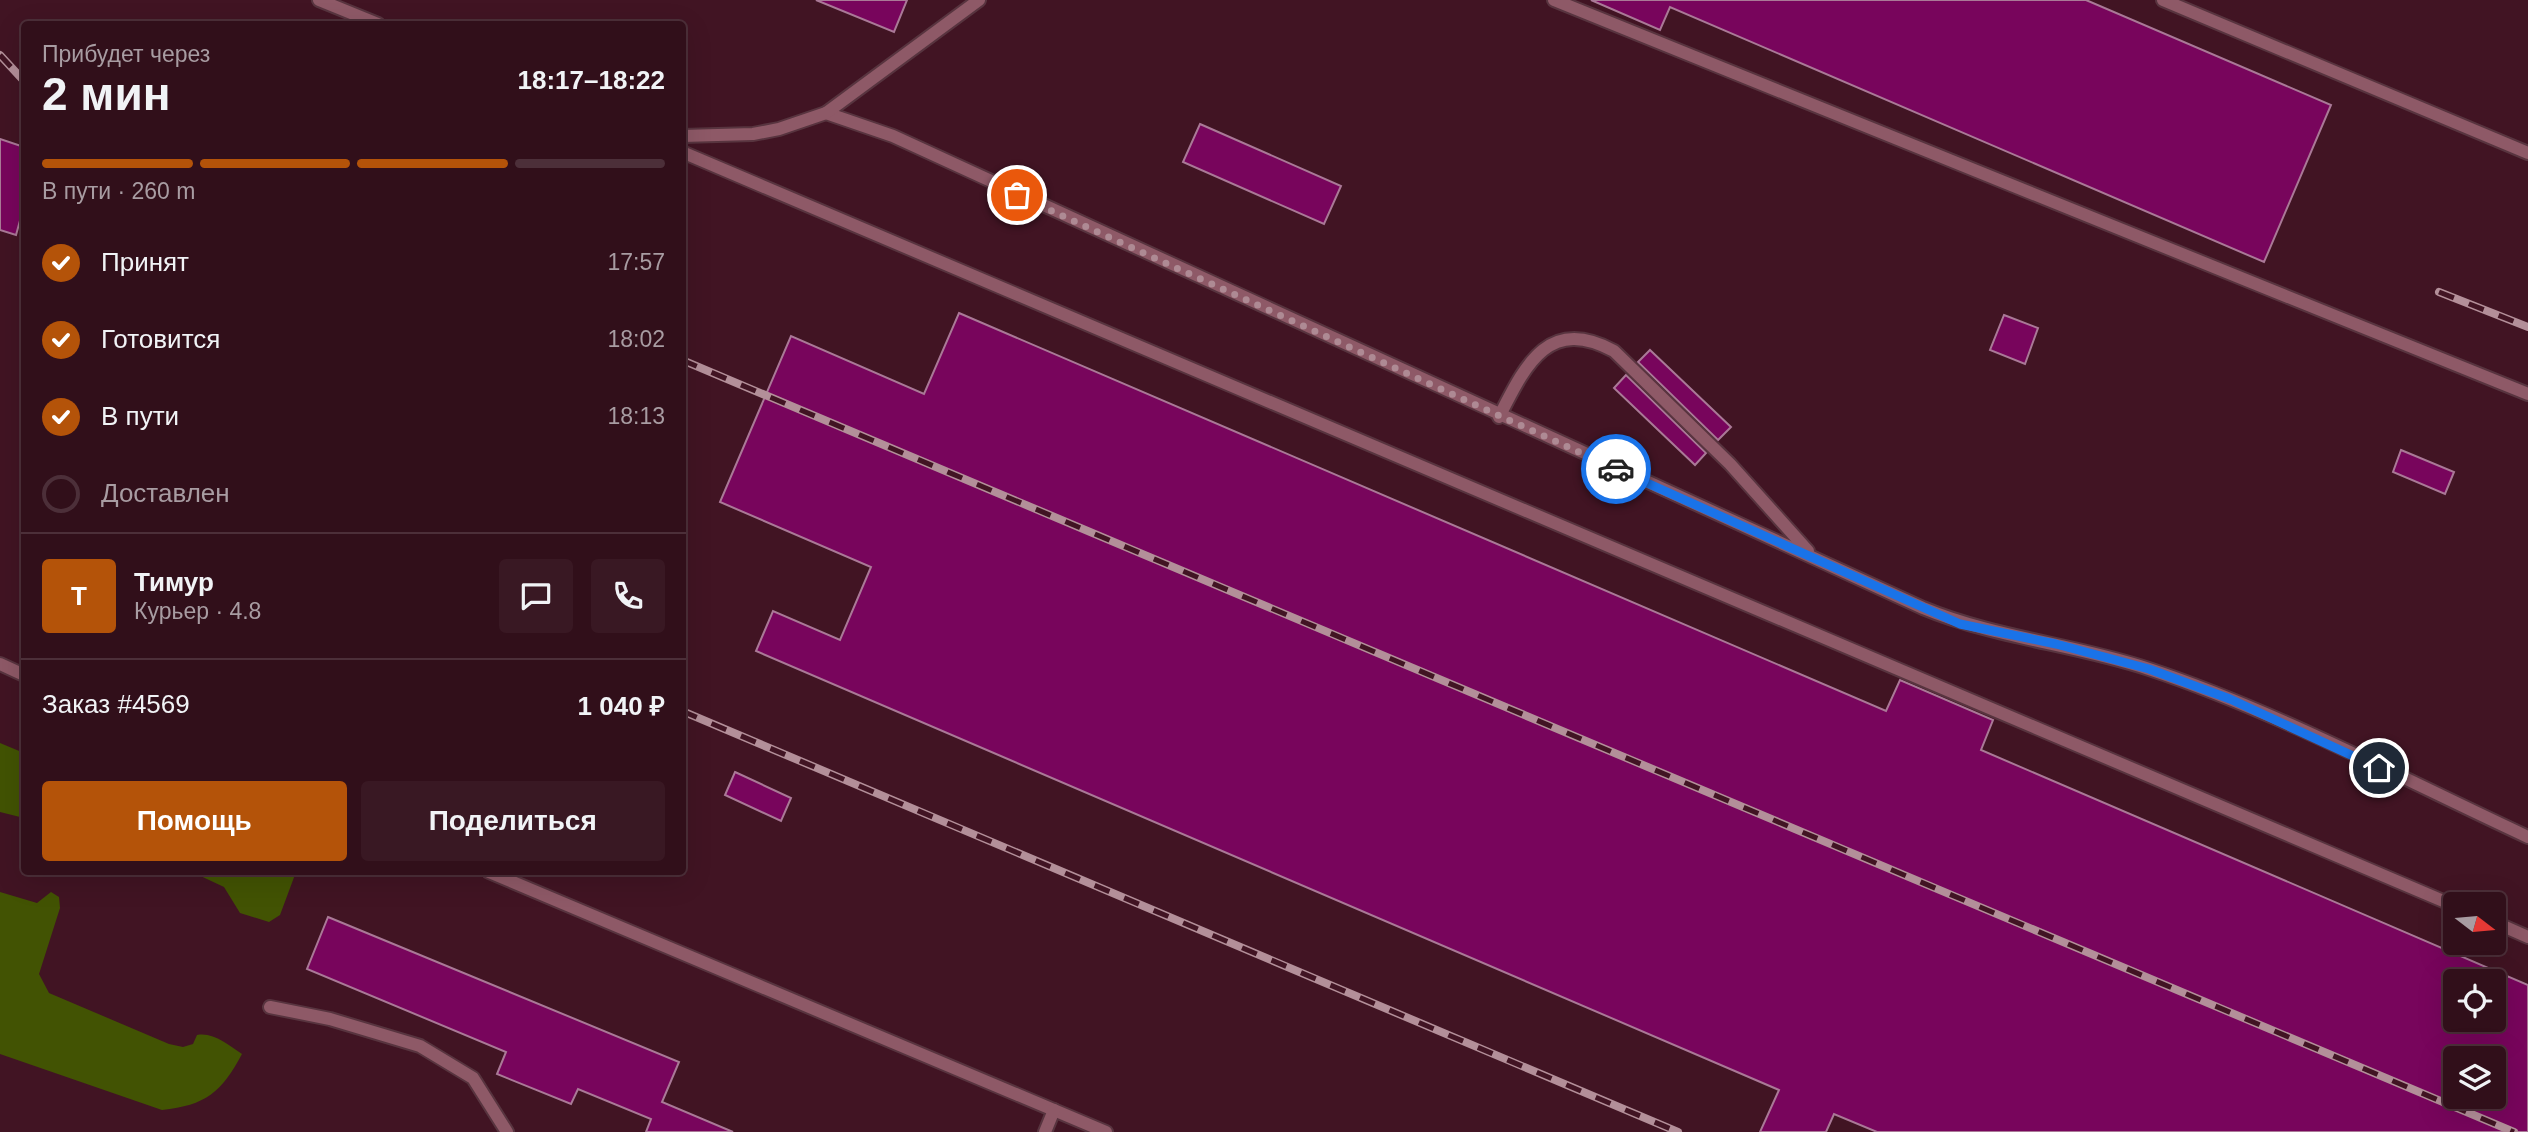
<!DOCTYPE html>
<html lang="ru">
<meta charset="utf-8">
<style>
body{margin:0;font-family:Helvetica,sans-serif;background:#391823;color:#f1f3f6;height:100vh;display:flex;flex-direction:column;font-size:26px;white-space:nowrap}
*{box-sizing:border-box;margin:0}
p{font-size:23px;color:#a89ca2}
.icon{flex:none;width:38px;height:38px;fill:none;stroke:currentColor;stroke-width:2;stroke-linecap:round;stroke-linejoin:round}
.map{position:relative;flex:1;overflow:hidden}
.side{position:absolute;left:21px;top:21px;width:665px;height:854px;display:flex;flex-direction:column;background:#310f1a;border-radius:7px;box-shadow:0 7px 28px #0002,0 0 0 2px #4c2f39}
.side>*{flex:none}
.needle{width:46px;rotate:106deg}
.tools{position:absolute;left:2443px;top:892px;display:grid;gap:14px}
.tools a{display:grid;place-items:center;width:63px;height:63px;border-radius:7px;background:#310f1a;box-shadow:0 7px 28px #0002,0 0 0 2px #4c2f39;font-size:35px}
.pin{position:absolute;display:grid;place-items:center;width:60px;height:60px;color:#fff;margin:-30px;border:4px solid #fff;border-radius:50%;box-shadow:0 2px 7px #0007}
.courier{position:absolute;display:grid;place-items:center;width:70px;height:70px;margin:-35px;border:5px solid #1a73e8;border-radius:50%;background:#fff;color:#222;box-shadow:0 2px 9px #0007}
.overview em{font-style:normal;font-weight:700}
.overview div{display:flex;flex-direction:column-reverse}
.overview{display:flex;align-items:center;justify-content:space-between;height:119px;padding:0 21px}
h1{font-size:46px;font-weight:700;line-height:52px}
.bar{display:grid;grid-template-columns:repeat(4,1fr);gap:10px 7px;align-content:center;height:84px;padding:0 21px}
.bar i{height:9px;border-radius:5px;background:#4c2f39}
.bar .selected{background:#b45309}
.bar p{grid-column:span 4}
.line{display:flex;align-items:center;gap:18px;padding:0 21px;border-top:2px solid #4c2f39}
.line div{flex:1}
.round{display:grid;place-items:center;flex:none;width:74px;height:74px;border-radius:7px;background:#391823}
ol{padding:0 21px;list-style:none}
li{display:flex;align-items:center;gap:21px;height:77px}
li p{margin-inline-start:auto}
li .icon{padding:7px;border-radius:50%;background:#b45309;color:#fff;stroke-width:4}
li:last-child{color:#a89ca2}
li i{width:38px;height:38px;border:4px solid #4c2f39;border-radius:50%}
.action{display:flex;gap:14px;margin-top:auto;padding:14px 21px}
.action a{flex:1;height:80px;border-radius:7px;background:#b45309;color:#fff;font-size:28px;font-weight:700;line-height:80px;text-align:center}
.action a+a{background:#391823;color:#f1f3f6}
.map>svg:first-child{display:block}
.forest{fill:#425303}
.building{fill:#78055c;stroke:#aa7997;stroke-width:2;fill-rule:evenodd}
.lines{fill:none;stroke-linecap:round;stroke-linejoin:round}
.service-casing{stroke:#58343f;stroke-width:16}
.service{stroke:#8e5967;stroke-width:12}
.rail-casing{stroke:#b38f99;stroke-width:8}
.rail{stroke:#411423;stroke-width:5;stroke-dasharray:16;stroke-linecap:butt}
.done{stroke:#ae8a94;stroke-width:7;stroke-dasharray:0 12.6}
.route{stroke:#1a73e8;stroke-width:9}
</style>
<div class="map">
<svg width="2528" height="1132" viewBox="0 0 2528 1132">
<rect width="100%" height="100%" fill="#411423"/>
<g class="forest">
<polygon points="0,743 24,753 24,818 0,812"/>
<polygon points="192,872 296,872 280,915 269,922 240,913 224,887"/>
<path d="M0 892 37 903 51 892 59 897 60 908 39 974 49 993 169 1044 183 1047 193 1044 197 1035C214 1032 228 1045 242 1054 221 1093 206 1105 162 1110L0 1054Z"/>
</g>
<g class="building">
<polygon points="816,0 907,0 894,32"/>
<polygon points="1591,0 2086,0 2331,105 2264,262 1670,7 1660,30"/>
<polygon points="1200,124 1341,186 1324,224 1183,162"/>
<polygon points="0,139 24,147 24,206 16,235 0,230"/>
<path d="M959 313 1886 711 1900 680 1993 720 1981 750 2528 985V1132H1877L1834 1114 1826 1132H1760L1779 1090 756 651 773 611 840 640 871 567 720 502 791 336 924 394ZM2455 982H2494V1020H2455ZM2455 1059H2494V1097H2455Z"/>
<polygon points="2004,315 2038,328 2025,364 1990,350"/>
<polygon points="1650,350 1731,427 1718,440 1638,362"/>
<polygon points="1626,375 1706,453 1695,465 1614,388"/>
<polygon points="2401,450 2454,472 2445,494 2393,472"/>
<polygon points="735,772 791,798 781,821 725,795"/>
<polygon points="328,917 679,1062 662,1102 733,1132 646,1132 651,1119 578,1089 571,1104 497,1074 506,1052 307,969"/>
</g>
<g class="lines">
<defs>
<g id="service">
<polyline points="319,0 378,24"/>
<polyline points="1554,0 2528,394"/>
<polyline points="2163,0 2528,153"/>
<path d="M826 113 893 136 1923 608C1995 638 2074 644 2149 669 2276 711 2405 780 2528 837"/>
<polyline points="682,136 753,134 779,129 826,113 979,0"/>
<polyline points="682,152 2455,906"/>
<path d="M1499 417C1525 366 1548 315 1614 351L1730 464 1808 551"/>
<polyline points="0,664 24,675"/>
<polyline points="489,872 1106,1132"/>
<polyline points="2494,922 2528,937"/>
<polyline points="270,1007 330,1019 420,1046 473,1078 507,1132"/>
<polyline points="1045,1132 1054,1110"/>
</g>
</defs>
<use href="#service" class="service-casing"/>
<use href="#service" class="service"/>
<defs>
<g id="rail">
<polyline points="0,55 24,81"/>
<polyline points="2439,292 2528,327"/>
<polyline points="682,360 2514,1132"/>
<polyline points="682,711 1678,1132"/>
</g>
</defs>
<use href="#rail" class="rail-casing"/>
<use href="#rail" class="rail"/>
</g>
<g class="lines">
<polyline class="done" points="1017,195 1616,469"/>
<polyline class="route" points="1616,469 1960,624 2056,644 2149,669 2230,699 2379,768"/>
</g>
</svg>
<div class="tools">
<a><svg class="needle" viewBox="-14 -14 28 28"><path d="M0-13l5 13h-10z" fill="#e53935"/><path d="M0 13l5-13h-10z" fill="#a89ca2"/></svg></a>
<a><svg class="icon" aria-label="locate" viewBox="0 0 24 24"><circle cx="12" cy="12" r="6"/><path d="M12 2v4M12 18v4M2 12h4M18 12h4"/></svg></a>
<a><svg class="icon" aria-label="layers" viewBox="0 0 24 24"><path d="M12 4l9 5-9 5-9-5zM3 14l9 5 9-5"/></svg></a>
</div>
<div class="pin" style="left:1017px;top:195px;background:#ea580c"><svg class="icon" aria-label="bag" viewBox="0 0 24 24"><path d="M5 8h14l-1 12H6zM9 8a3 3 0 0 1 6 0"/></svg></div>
<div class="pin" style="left:2379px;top:768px;background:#1f2937"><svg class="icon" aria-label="home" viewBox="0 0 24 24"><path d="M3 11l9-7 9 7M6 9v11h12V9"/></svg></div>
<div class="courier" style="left:1616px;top:469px"><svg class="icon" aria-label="car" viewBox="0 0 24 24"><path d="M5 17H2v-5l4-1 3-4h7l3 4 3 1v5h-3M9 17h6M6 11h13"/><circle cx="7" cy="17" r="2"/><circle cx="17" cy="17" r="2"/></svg></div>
<section class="side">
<div class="overview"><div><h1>2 мин</h1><p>Прибудет через</p></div><em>18:17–18:22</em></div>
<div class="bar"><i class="selected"></i><i class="selected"></i><i class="selected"></i><i></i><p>В пути · 260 m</p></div>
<ol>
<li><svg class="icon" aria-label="check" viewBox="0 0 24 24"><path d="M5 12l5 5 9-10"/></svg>Принят<p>17:57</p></li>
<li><svg class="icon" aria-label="check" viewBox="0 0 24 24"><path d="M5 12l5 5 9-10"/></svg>Готовится<p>18:02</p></li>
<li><svg class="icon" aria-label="check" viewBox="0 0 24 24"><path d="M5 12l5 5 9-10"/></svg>В пути<p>18:13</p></li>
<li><i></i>Доставлен</li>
</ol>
<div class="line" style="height:126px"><b class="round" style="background:#b45309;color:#fff">Т</b><div><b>Тимур</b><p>Курьер · 4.8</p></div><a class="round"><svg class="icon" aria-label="chat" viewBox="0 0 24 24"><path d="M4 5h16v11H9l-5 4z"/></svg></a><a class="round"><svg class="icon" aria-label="phone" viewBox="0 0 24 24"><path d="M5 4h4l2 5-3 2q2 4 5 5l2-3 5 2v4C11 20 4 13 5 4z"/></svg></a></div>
<div class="line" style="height:91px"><div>Заказ #4569</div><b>1 040 ₽</b></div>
<div class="action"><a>Помощь</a><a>Поделиться</a></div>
</section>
</div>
